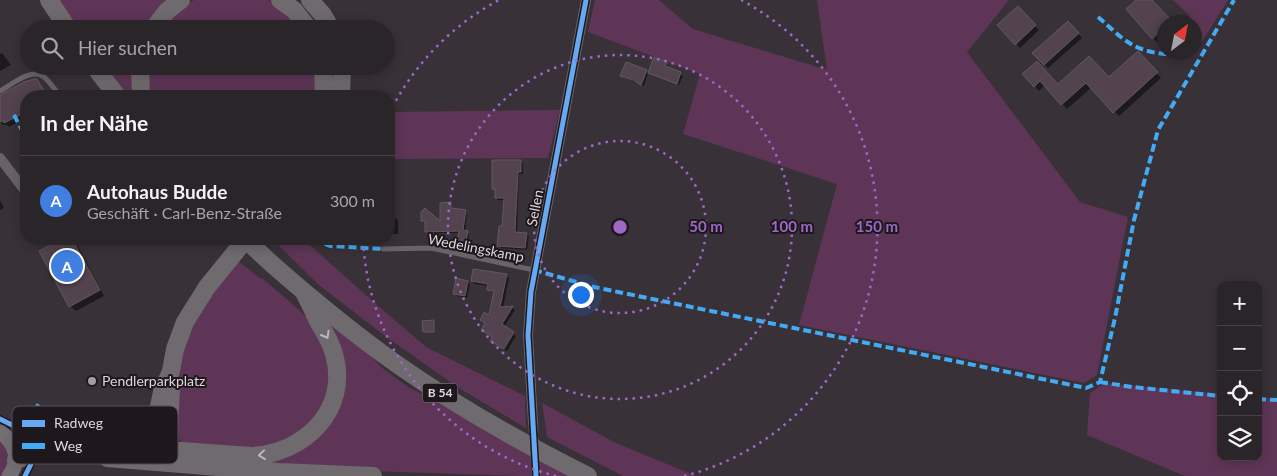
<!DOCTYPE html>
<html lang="de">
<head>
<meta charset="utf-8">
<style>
	:root { --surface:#2a2529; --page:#322d31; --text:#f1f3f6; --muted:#a5a5a8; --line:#464246; --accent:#ea580c }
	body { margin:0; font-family:Lato,sans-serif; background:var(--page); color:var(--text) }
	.controls { position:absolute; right:15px; bottom:15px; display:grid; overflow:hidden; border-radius:10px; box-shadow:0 2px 12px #0003 }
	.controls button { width:45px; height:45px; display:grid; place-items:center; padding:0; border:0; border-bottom:1px solid var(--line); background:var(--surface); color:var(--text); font:25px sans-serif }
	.compass { position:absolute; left:1157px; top:15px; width:45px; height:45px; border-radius:50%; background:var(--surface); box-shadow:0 2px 12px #0003; rotate:32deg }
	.you { position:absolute; left:580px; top:294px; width:18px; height:18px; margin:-12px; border:4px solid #fff; border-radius:50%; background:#1a73e8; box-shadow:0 0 0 8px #1a73e833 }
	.badge { display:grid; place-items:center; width:32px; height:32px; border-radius:50%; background:var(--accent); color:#fff; font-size:16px; font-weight:700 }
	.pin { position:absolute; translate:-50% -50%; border:2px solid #fff; box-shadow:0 1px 5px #0006 }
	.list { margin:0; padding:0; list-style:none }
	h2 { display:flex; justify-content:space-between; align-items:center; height:65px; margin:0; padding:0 20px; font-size:21px }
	h2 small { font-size:16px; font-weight:400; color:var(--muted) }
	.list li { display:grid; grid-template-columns:32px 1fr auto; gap:15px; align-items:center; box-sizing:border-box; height:90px; padding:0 20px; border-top:1px solid var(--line) }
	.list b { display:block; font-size:19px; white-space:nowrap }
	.list p { margin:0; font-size:16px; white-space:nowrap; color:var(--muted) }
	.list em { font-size:16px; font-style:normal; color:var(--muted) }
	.icon { flex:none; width:28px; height:28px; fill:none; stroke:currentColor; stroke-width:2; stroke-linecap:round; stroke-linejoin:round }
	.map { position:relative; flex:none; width:1277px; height:476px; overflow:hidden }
	.search { position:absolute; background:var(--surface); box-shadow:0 2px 12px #0003; left:20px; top:20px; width:375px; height:55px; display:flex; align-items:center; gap:12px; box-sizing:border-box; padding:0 18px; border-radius:28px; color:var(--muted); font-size:19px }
	.panel { position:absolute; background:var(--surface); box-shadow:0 2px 12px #0003; left:20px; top:90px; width:375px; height:155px; border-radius:20px }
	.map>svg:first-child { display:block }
</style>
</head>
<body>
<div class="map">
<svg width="1277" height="476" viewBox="0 0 1277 476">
	<rect width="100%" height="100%" fill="#383137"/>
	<path fill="#5e3556" d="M59 0H171L147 29H78Z
		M194 0H268L274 3 302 29H160L182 7Z
		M595 0H659L693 29 827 70 817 0H1009L967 52 1080 202 1128 217 1097 375 1084 383 799 325 837 184 683 134 700 74 588 32Z
		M1173 0H1228L1200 45 1195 42 1194 22H1190V16Z
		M105 66H135L136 96H128Z
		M147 66H317L319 96H149Z
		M560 110 548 158 389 159V112Z
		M272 239H303L377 305 426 347 525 396 526 428 459 388 385 336 319 285Z
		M238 261 261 279 262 278 296 307 313 324 330 361 328 394 310 426 267 449 182 443C174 434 177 421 177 410 176 374 182 337 202 306 213 290 226 276 238 261Z
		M330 323 368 353 381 367 408 387 445 405 572 476H517L340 470 185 457 266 461 335 408 328 326Z
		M1105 383 1221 394V457H1258V397L1277 399V476H1185L1087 435 1090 393Z
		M542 403 616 443 696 476H623L547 437Z
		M0 439 5 442 11 461 2 476H0Z"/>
	<path fill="#0007" d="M1137 0H1151L1171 22H1164V35L1157 42 1127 9Z
		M1018 8 1039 30 1020 48 999 25Z
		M1068 23 1082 38 1048 68 1034 54Z
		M2 53 11 65 0 71V54Z
		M1143 57 1161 78 1119 116 1092 87 1067 109 1045 85 1039 91 1024 74 1058 85 1109 79Z
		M666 64 668 66 667 68 683 76 679 85 649 73Z
		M646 71 648 73 644 86 621 76Z
		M37 80 48 96H26V118L9 127 7 125H3L0 122V96Z
		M521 161 523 164V174H519L517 233 526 234 529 236 527 250 501 248 499 246 504 228 505 200H498L496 198V191L493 188Z
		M0 200 4 208 0 210Z
		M450 204 452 209 465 211 467 213 465 232 469 234 468 243 459 239 460 233H429L427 231V222L422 220 441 224Z
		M389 218H396L398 220V234H389Z
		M64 239H72L75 241 104 296 76 311 70 306 41 251Z
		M506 275 509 278 503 308H512L515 310 504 327 516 336 507 351 495 344 492 341 493 338 482 330 486 324 481 320 490 317 495 293 488 289 489 286 475 284 472 281Z
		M467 282 470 284 467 298 457 296 455 293Z"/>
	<path fill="#52434f" stroke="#605a5f" d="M1136 0H1152L1173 22H1164V28L1152 39 1126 9Z
		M1018 6 1036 25 1015 45 997 25Z
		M1068 21 1079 33 1044 65 1032 53Z
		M1138 51 1158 72 1113 113 1086 83 1061 105 1040 81 1034 87 1022 74 1037 61 1058 84 1089 56 1109 77Z
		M654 57 664 61 667 63 665 66 681 72 677 84 648 73Z
		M626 62 647 70 641 85 633 80 620 76Z
		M34 79H37L47 96H26V112L4 123 3 121 0 122V95L24 82Z
		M492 160H521V172H518L515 232 527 233 525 248 497 246 499 226H502L504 198H495V189H492Z
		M451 202V208L466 210 463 230 468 231 466 241 457 240 459 231 425 232V221H421V212L425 208 440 221V203Z
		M62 239H72L100 290 69 307 39 251Z
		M473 269 507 274 500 307 513 306 502 324 514 332 504 349 490 341 492 337 481 330 485 323 480 320 484 312 489 315 494 291 487 290 488 284 471 281Z
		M456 278 468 281 465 296 453 294Z
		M434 320V332H423L422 321Z"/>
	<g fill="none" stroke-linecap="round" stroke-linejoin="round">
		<path stroke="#514a50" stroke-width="10" stroke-dasharray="10 5" stroke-linecap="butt" d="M533 423 536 476"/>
		<path stroke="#676366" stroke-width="5" d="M0 91C11 85 32 67 44 77 50 82 55 90 60 96
			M383 249 431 248 534 270"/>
		<path stroke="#676366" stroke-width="10" d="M0 158 26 192
			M533 423 528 335 531 292 586 0"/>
		<path stroke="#726e71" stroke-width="15" d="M0 432C16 443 21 460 9 476"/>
		<path stroke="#6f6a6e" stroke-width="18" d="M49 0 68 29
			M280 0 294 10 309 29
			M310 0 323 15 331 29
			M153 29 167 11 181 0
			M94 66 117 96
			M140 66 141 96
			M323 66 324 96
			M341 96 342 66
			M273 265C313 300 354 334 398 365 458 407 522 443 588 476
			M12 442 84 444 251 456C304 454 350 410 334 354 331 342 325 333 319 323 314 313 309 302 304 292
			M107 458 279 472 373 476
			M156 458 151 449 155 425 162 392 171 371 175 349 185 322 207 287 246 239
			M162 458 168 450 171 389
			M16 460 33 454 56 453"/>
		<path stroke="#6f6a6e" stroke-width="18" d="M245 239 273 265"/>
		<path stroke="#42abf6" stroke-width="4" stroke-dasharray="8 4" stroke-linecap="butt" d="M1098 17C1109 26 1119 37 1131 44 1148 54 1173 57 1192 52
			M14 115 22 130
			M314 239 330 246 383 249
			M534 270 594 287 1086 388 1100 382 1115 318 1134 220 1158 130 1234 0
			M1100 382 1132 387 1221 396
			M1258 399 1277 400
			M21 431 40 402"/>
		<g stroke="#1e181d" stroke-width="8">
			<path id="cycleway" d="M0 419 32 435 33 460 25 476
				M536 476 528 335 531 292 586 0"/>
		</g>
		<use href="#cycleway" stroke="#66a8f1" stroke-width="5"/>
	</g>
	<defs><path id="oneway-chevron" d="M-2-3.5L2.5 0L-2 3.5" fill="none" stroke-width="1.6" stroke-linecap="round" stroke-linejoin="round" transform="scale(1.25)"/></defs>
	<g stroke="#bdb6bb">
		<use href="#oneway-chevron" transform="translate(326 335) rotate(60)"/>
		<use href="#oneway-chevron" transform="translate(262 455) rotate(174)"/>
	</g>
	<g fill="none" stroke="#9e68c9" stroke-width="2.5" stroke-dasharray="2.5 5">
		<circle cx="620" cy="227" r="86"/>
		<circle cx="620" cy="227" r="172"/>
		<path d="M556 476A257 257 0 0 1 363 240M389 114A257 257 0 0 1 499 0M741 0A257 257 0 0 1 684 476"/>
	</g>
	<circle fill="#a59ca2" stroke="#1e181d" stroke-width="2" cx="92" cy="381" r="5"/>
	<g text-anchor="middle" stroke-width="4" stroke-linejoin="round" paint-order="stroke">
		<rect fill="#1e181d" stroke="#a59da3" stroke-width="1" x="422.5" y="383.5" width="35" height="19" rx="4"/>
		<g font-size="12" font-weight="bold" fill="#dfd6dc">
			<text x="440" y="397">B 54</text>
		</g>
		<g font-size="14" fill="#dfd6dc" stroke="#1e181d">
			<text transform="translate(535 208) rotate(-79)" y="5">Sellen</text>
			<text transform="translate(476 248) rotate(11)" y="5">Wedelingskamp</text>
		</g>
		<g font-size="14" fill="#dfd6dc" stroke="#1e181d" text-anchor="start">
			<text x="102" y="386">Pendlerparkplatz</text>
		</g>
	</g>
	<rect x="12" y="406" width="166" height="58" rx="8" fill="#1e181d" stroke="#585156" stroke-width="1"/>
	<rect x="22" y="420" width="23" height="7" fill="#66a8f1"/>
	<rect x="22" y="443" width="23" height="6" fill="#42abf6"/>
	<g font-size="14" fill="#dfd6dc">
		<text x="54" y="428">Radweg</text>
		<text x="54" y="451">Weg</text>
	</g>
	<circle cx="620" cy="227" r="8" fill="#9e68c9" stroke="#1e181d" stroke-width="2.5"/>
	<g font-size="15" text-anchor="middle" font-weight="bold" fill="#9e68c9" stroke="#1e181d" stroke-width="4" stroke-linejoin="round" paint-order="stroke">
		<text x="706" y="232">50 m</text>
		<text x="792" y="232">100 m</text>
		<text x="877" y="232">150 m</text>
	</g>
</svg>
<div class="controls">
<button>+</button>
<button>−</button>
<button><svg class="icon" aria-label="locate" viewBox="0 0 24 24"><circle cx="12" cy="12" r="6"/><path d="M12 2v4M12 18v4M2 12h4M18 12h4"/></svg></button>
<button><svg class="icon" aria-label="layers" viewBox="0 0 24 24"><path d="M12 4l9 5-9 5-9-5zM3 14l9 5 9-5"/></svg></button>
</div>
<svg class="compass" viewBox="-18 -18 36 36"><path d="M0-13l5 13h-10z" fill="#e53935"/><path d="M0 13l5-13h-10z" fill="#a5a5a8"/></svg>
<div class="you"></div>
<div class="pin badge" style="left:67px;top:266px;background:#3f7fe0">A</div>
<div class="search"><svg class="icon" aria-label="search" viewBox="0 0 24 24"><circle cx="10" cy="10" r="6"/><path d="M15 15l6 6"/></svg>Hier suchen</div>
<section class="panel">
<h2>In der Nähe<small></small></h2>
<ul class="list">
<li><span class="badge" style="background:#3f7fe0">A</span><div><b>Autohaus Budde</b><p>Geschäft · Carl-Benz-Straße</p></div><em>300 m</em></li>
</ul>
</section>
</div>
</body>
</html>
